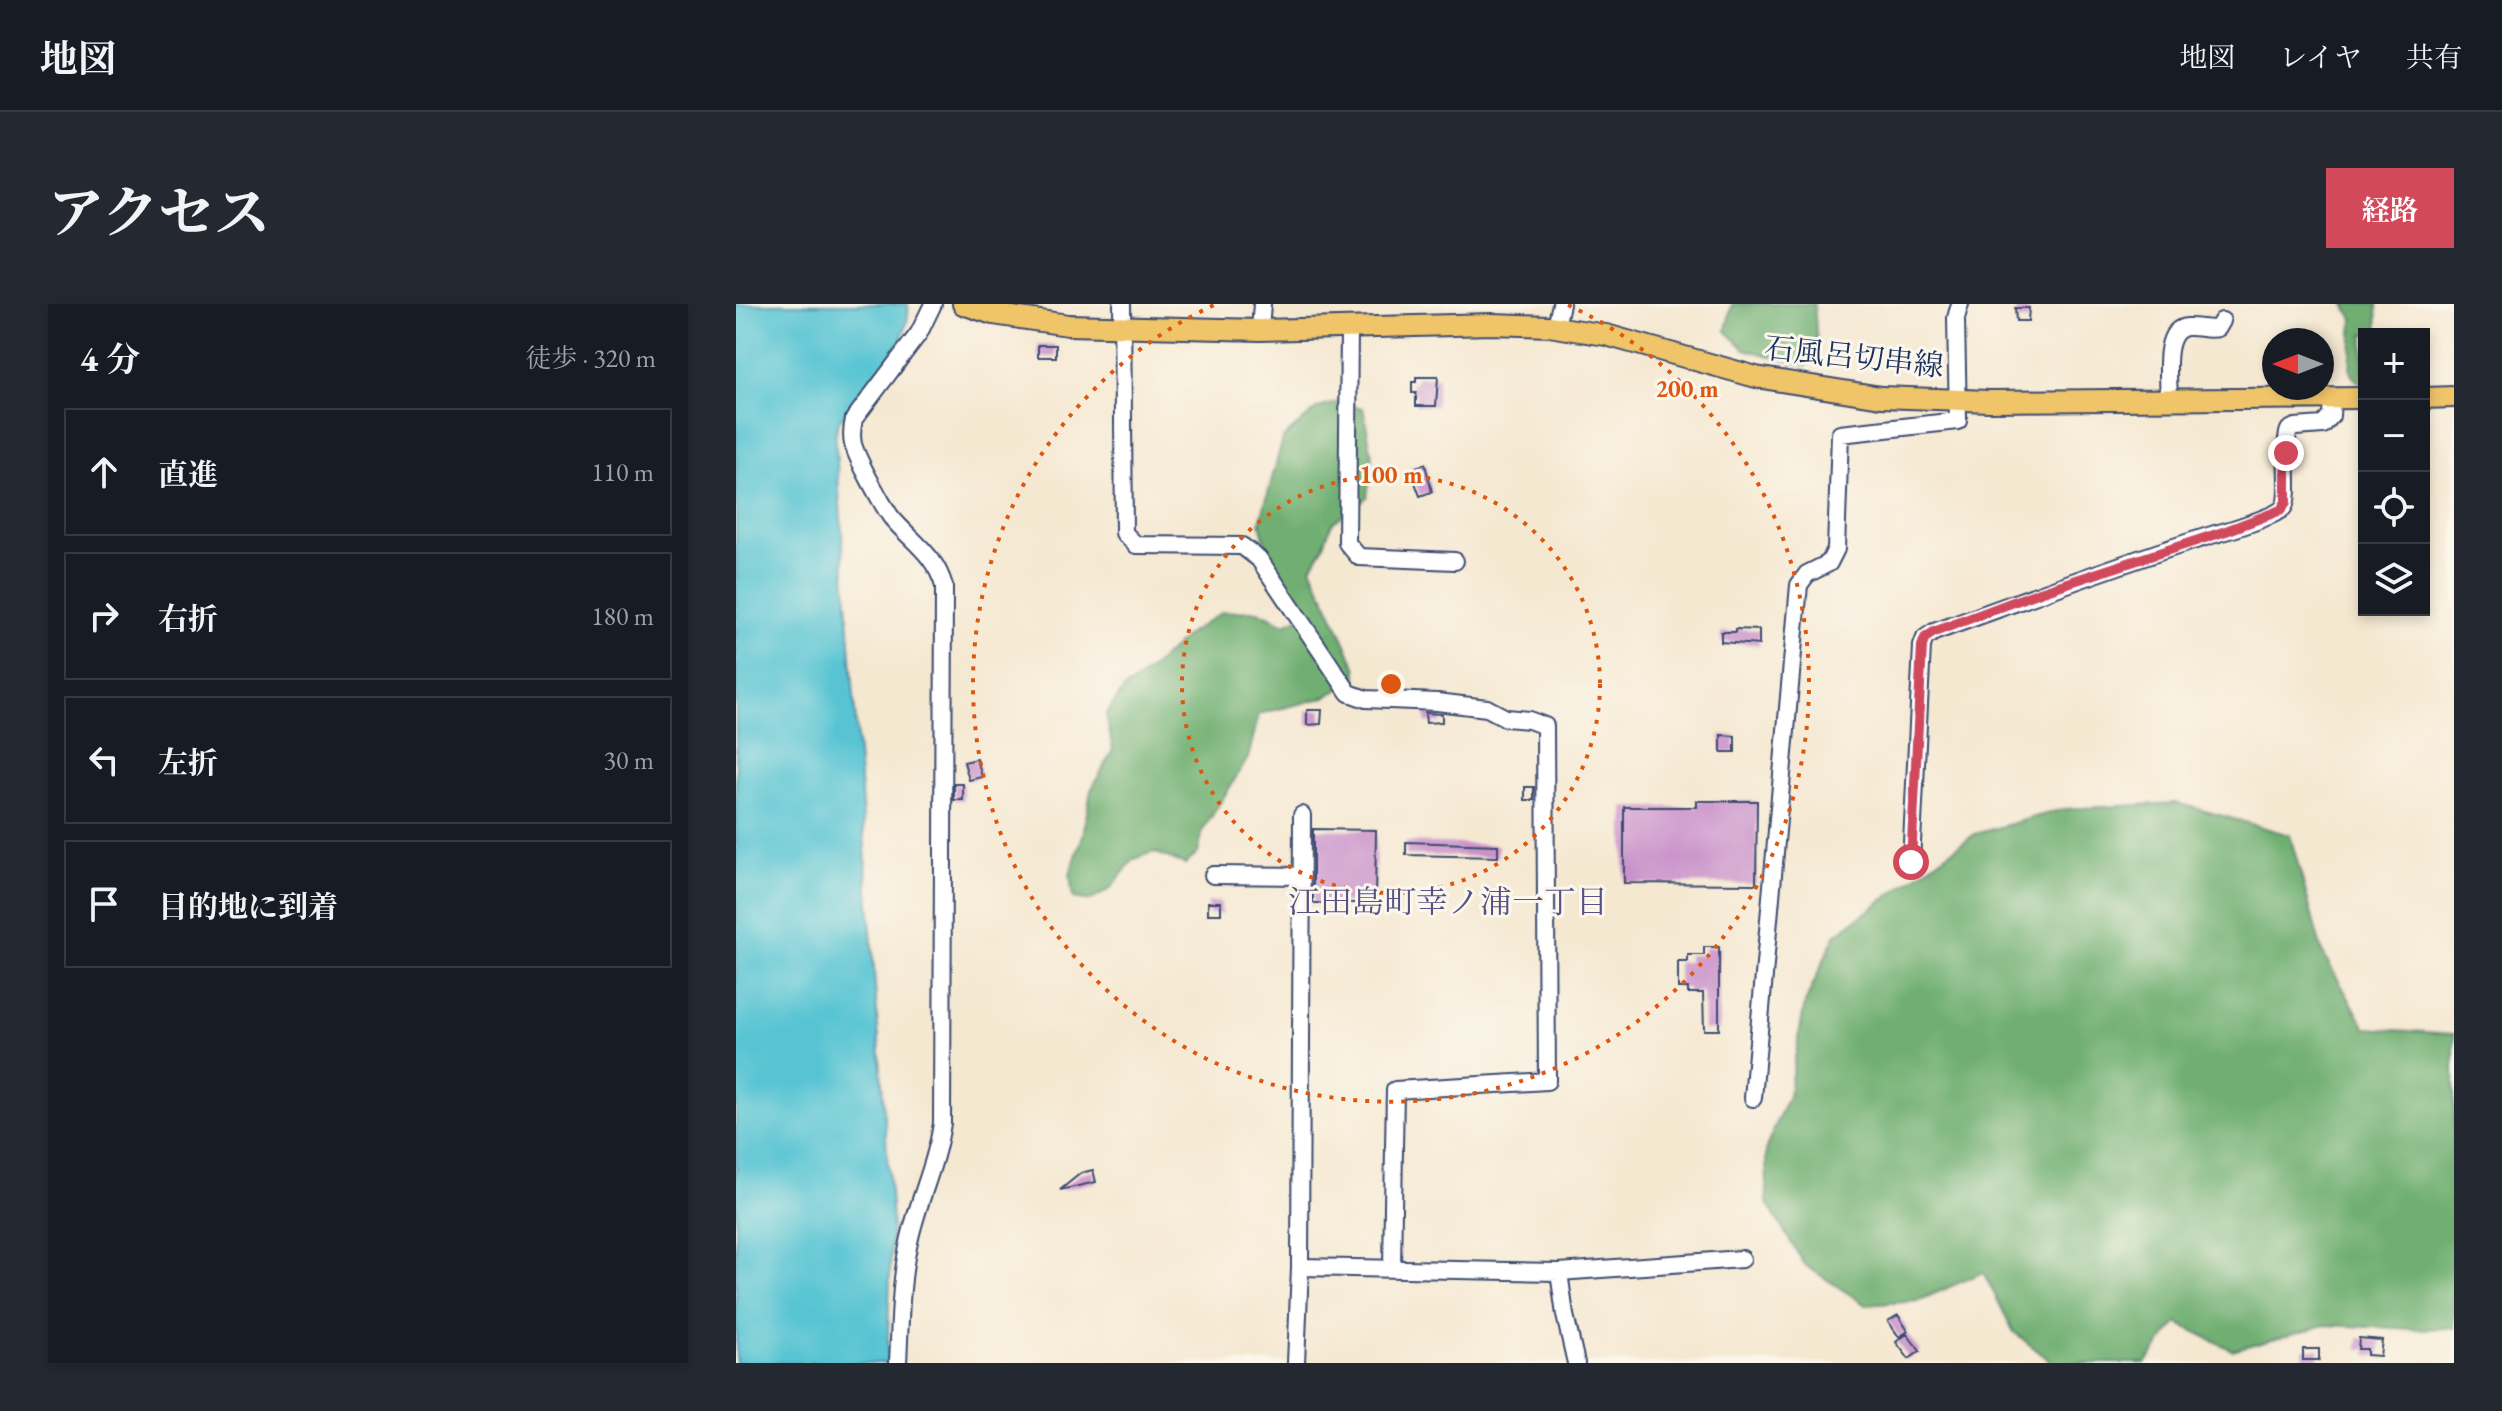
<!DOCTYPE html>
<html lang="ja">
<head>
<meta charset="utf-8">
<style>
	:root { --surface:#171b24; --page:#242831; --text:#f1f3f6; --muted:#9ea1a6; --line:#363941; --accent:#d1495b }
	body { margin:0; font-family:"EB Garamond","Noto Serif JP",serif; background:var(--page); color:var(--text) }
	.controls { position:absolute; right:24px; top:24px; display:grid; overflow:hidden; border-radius:0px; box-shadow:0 4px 12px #0003 }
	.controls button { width:72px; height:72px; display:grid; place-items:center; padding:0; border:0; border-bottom:2px solid var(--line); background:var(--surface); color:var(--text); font:40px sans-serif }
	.compass { position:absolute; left:1526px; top:24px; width:72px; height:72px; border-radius:50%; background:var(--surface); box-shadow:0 4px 12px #0003; rotate:270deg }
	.stop { position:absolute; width:24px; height:24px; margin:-18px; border:6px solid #d1495b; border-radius:50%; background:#fff }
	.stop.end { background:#d1495b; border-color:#fff; box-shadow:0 2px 8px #0008 }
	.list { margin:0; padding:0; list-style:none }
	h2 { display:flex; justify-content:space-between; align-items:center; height:104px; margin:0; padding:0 32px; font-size:34px }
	h2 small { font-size:26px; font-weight:400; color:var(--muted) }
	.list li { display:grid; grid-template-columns:52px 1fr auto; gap:24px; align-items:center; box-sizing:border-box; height:128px; margin:0 16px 16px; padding:0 16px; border:2px solid var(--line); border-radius:0px }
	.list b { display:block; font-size:30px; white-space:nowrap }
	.list em { font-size:26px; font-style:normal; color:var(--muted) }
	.icon { flex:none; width:44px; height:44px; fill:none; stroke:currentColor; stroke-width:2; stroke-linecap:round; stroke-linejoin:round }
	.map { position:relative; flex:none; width:1718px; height:1059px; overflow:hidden; border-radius:0px }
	header { display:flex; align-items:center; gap:48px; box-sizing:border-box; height:112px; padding:0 40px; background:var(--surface); border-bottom:2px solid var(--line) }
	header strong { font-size:38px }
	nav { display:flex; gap:44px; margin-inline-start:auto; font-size:28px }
	.intro { display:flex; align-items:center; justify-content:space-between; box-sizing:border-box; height:192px; padding:0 48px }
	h1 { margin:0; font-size:56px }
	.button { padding:20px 36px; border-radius:0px; background:var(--accent); color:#fff; font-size:28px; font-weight:700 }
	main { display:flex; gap:48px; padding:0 48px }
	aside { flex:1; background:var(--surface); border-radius:0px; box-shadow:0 4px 12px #0003 }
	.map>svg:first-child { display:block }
</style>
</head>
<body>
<header>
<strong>地図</strong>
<nav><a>地図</a><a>レイヤ</a><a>共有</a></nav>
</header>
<div class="intro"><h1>アクセス</h1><a class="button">経路</a></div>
<main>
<aside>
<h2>4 分<small>徒歩 · 320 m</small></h2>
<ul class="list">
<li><svg class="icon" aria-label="ahead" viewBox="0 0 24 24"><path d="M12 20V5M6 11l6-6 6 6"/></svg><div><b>直進</b></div><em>110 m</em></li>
<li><svg class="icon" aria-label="right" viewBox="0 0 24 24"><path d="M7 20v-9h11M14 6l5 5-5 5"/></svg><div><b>右折</b></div><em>180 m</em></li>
<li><svg class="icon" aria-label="left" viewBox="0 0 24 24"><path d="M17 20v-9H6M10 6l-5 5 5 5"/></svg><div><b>左折</b></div><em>30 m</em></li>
<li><svg class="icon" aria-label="arrive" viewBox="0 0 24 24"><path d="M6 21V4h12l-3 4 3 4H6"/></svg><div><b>目的地に到着</b></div></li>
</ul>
</aside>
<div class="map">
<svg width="1718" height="1059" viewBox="0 0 1718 1059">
	<rect width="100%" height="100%" fill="#fbf7ec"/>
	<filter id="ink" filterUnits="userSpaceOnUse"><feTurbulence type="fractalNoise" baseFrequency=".0125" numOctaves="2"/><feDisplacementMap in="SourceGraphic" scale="16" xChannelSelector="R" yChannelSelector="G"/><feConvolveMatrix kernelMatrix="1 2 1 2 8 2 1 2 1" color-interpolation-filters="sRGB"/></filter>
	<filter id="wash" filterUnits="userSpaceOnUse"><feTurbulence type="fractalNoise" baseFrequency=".006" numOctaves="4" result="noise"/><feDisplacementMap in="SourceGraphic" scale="32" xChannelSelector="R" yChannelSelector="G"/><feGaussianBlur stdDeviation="1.8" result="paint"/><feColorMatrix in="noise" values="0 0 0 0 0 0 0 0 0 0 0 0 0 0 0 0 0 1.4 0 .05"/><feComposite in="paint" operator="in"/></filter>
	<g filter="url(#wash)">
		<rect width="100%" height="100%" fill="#f5e8d1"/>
		<path fill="#6faf71" stroke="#456f68" stroke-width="2" d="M996 0H1078L1082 52 1070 62 1009 45 990 27Z
			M1609 0H1641L1642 30H1628V79L1621 77 1614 68 1617 15Z
			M604 98 627 104 636 151 631 193 596 219 587 243 575 263 621 365V376L587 394 523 410 512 454 467 526 462 549 449 560 418 548 398 555 374 585 354 597 337 594 334 571 347 531 355 486 377 446 370 410 388 385 414 366 451 331 486 308 522 307 549 320 569 311 533 252 524 219 547 134 582 104Z
			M1441 499 1554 531 1586 648 1630 724 1718 730V1024L1681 1025 1589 1021 1496 1046 1441 1019 1409 1059H1317L1278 1028 1247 968 1182 997 1130 1001 1069 961 1031 899 1030 844 1052 792 1069 699 1099 631 1239 530 1327 505Z"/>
		<path fill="#59c4d3" stroke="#3a7a98" stroke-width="2" d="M0 0H172C177 42 127 86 102 118L99 132 156 916 151 1059H0Z"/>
		<g id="blocks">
			<path fill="#c991ca" d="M1279 4H1293L1292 17H1280Z
				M302 41H320V53H302Z
				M680 73H702L700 102H680V89H676V78H680Z
				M689 160 696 188 684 192 674 165Z
				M1000 325 1023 326V341L985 338V328H1000Z
				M571 406H586L585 420 571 421Z
				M689 409 706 410V418L690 419Z
				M985 431 999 432V448H985Z
				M241 455 246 473 233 476 228 458Z
				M218 480H227V496H218Z
				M789 483H798V496H789Z
				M961 497H1021L1020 580 888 579V503H961Z
				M577 525 640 526 639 599H577Z
				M670 538 762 541V553L670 551Z
				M472 598H485V610H472Z
				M968 643H983V726H968L967 689H952V684H942V658H952V651H968Z
				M357 866 360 878 324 886 345 869Z
				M1162 1011 1172 1027 1163 1033 1152 1017Z
				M1171 1030 1184 1047 1173 1055 1160 1038Z
				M1623 1034 1646 1036 1644 1052 1631 1051V1045H1622Z
				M1567 1045H1583V1056H1567Z"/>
		</g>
	</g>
	<g filter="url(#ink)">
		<use href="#blocks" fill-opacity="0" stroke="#3c4b6f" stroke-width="2"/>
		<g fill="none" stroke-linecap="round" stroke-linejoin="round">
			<g stroke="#3c4b6f" stroke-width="20">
				<path id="minor" d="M386 0 388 229 400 241 506 242 523 255 613 389 630 395 701 398 751 404 770 414 793 416 809 422 811 777 659 786 656 963
					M820 22 825 0
					M613 25 611 239 623 253 719 257
					M524 26 526 0
					M1433 96C1433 76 1425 25 1451 23 1462 22 1472 27 1482 24L1486 17
					M1175 558 1186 342 1189 334 1198 328C1291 295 1384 259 1479 230 1492 227 1540 212 1547 204 1556 194 1546 143 1553 126L1559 123 1587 121 1595 112 1596 94
					M477 571 566 572
					M1017 794 1063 281 1071 270 1093 259 1100 245 1104 130 1222 117 1220 14 1224 0
					M564 963 823 968 1006 955
					M823 968 829 1011 840 1059
					M162 1059C164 1021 164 980 172 943 180 900 200 863 206 819L208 282C199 250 175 237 155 213 146 200 121 155 117 140 115 131 116 124 118 115L183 29 197 0
					M560 1059 564 963 566 511"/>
			</g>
			<g stroke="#3c4b6f" stroke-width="24">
				<path id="major" d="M227 0 257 10 332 21 524 26 756 20 813 22 870 31 1020 73 1145 93 1254 97 1628 94
					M1688 94 1718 93"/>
			</g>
			<use href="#minor" stroke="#fff" stroke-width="16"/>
			<use href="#major" stroke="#f0c469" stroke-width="20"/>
		</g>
	</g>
	<g fill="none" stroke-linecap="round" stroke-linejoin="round" filter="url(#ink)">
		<path stroke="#d1495b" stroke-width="10" d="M1175 558 1186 342 1189 334 1198 328 1304 288 1490 227 1545 206 1550 198V149"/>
	</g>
	<g fill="none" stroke="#de5710" stroke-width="4" stroke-dasharray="4 8">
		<circle cx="655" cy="380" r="209"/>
		<path d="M832 1A418 418 0 1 1 478 1"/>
	</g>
	<g text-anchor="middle" stroke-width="6" stroke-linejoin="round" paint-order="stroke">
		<g font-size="30" fill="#1b2f5e" stroke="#fbf7ec">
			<text transform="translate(1118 53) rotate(6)" y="10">石風呂切串線</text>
		</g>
		<g font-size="32" fill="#585184" stroke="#fbf7ec">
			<text x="712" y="609">江田島町幸ノ浦一丁目</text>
		</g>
	</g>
	<circle cx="655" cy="380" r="12" fill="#de5710" stroke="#fbf7ec" stroke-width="4"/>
	<g font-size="24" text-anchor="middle" font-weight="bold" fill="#de5710" stroke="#fbf7ec" stroke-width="6" stroke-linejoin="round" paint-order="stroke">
		<text x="951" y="93">200 m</text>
		<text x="655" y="179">100 m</text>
	</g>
</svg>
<div class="controls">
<button>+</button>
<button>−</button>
<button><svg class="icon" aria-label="locate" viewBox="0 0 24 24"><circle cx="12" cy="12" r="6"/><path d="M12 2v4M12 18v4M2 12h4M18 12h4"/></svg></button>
<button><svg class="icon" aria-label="layers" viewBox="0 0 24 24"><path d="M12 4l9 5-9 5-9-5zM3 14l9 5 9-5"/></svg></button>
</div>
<svg class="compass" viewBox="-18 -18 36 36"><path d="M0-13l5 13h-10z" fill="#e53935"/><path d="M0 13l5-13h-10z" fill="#9ea1a6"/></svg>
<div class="stop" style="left:1175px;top:558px"></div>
<div class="stop end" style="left:1550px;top:149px"></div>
</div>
</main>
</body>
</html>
